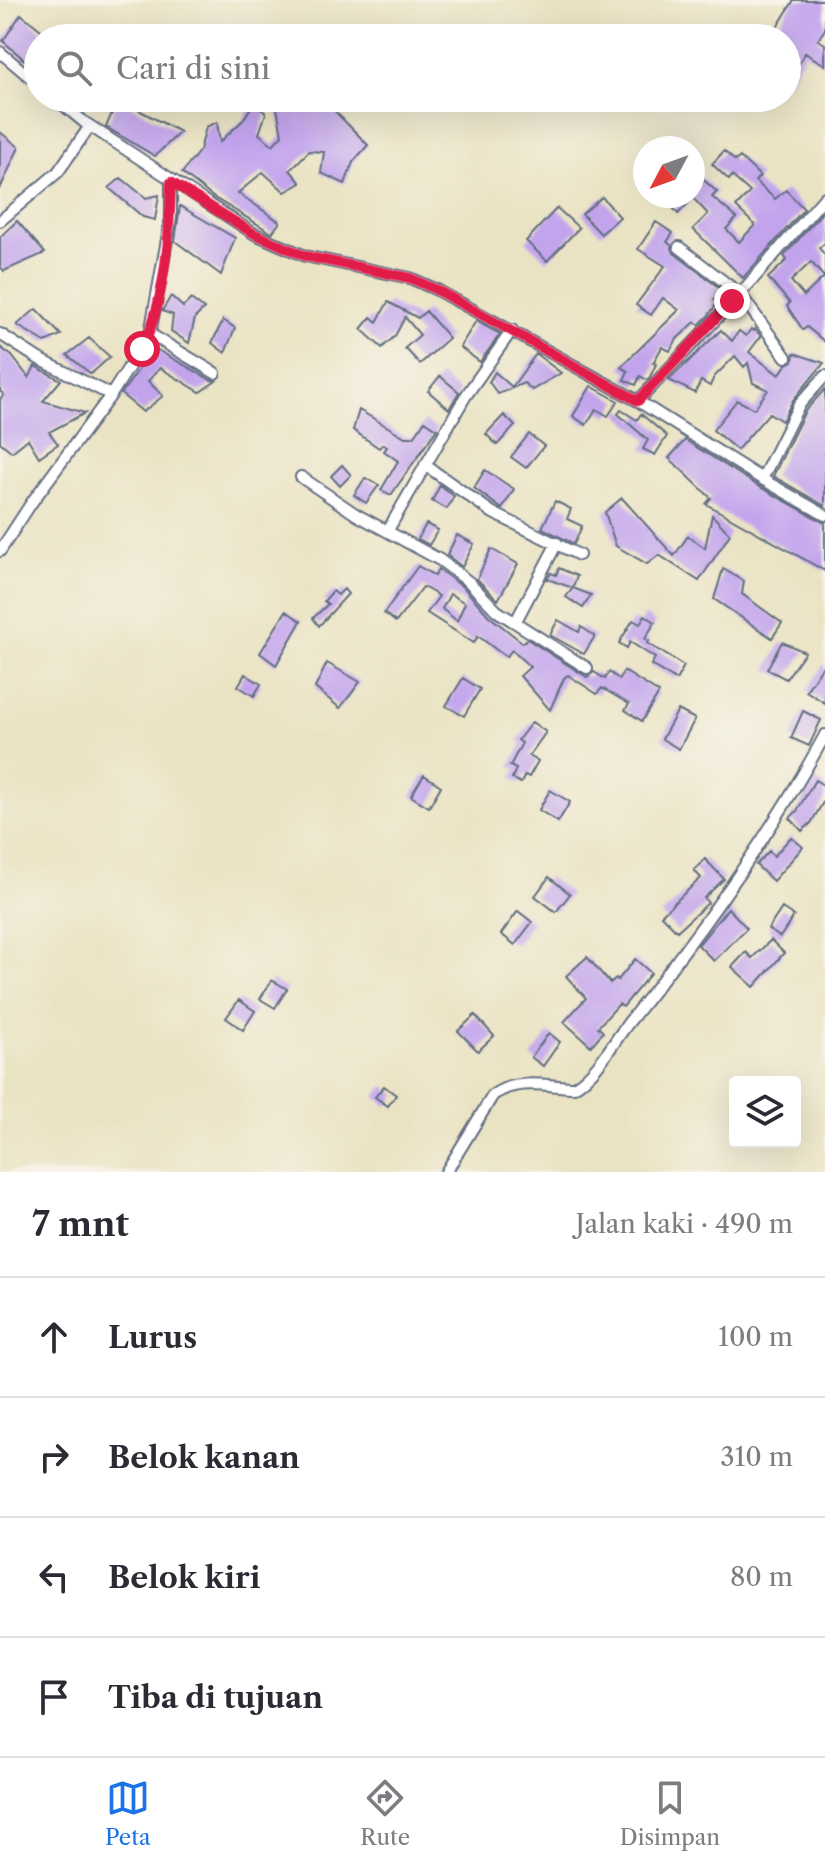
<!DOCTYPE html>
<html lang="id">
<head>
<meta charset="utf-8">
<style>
	:root { --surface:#fff; --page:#f7f7f7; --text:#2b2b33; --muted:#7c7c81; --line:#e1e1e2; --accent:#1a73e8 }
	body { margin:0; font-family:"Libre Caslon Text",serif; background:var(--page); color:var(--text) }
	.controls { position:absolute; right:24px; bottom:24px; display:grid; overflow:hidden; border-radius:8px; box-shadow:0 8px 32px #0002 }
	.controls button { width:72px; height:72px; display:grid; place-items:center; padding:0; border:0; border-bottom:2px solid var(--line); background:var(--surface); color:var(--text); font:40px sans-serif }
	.compass { position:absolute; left:633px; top:136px; width:72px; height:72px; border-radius:50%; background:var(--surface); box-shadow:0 8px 32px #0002; rotate:229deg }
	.stop { position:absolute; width:24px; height:24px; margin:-18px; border:6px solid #e11d48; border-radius:50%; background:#fff }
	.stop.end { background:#e11d48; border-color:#fff; box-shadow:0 2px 8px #0008 }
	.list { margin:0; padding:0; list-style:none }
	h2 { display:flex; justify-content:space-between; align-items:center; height:104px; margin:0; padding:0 32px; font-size:34px }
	h2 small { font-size:26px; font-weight:400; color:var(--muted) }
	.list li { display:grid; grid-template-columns:52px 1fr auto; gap:24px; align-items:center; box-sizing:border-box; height:120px; padding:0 32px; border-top:2px solid var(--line) }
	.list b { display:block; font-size:30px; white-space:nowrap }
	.list em { font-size:26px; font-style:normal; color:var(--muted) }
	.icon { flex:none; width:44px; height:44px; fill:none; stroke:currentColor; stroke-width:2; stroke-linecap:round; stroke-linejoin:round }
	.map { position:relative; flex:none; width:825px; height:1172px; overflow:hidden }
	.search { position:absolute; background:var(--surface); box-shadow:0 8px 32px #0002; left:24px; right:24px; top:24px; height:88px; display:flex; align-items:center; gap:20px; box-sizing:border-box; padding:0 28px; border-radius:44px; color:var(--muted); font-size:30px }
	.sheet { height:584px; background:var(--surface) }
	nav { display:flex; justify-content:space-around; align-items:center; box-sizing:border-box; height:112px; border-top:2px solid var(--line); background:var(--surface); font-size:22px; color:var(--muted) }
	nav a { display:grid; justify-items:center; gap:4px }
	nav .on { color:var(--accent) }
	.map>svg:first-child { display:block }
</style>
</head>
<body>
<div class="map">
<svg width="825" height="1172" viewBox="0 0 825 1172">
	<rect width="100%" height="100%" fill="#f7f3e8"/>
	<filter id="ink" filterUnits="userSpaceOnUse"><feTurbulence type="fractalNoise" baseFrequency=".0125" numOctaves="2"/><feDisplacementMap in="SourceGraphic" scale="16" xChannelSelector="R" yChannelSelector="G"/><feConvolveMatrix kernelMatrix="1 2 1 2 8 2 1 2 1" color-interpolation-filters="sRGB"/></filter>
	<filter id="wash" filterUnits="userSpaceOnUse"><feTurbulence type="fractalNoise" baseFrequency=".006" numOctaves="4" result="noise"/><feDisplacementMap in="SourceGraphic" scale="32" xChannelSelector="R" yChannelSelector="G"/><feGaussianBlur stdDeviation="1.8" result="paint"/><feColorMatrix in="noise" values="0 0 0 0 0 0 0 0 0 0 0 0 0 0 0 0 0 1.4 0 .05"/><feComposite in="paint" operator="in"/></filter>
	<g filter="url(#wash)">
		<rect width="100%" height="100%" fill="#eae3c3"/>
		<g id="blocks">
			<path fill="#c2a4ed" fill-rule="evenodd" d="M794 0H825V29L818 40 825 44V65L805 53 787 85V36L776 29Z
				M21 14 51 38H38V72L3 41Z
				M275 98H283L290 104 308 107 316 98H322L368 145 353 162 345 184 321 173 324 152 309 151 290 170 301 183 285 192 263 172 238 193 280 222 272 233 213 197 182 173 200 150 206 127 217 122 220 142 243 120 253 104 266 113 259 134 273 145 282 135Z
				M118 99 180 132 155 156 106 127Z
				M0 132 19 147 0 189Z
				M724 151 735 161 740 157 760 176 755 181 775 199 786 190 804 209 743 278 693 229 708 214 693 198 678 214 663 196H693V170L717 192 712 197 737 218 726 229 739 242 755 225 736 207 750 192 732 176 729 180 712 164Z
				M121 178 146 198 159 195 155 220 143 217 109 188Z
				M602 197 620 217 601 234 582 214Z
				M180 206 235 238 221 275 175 241Z
				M557 208 579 228 547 261 526 241Z
				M825 209V243L819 248 825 255V342L807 327 803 330 787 306 790 303 768 278 787 260 784 256ZM811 262 824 277 804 296 791 281Z
				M17 221 45 253 4 271 0 266V237Z
				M656 222 673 233 667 242 671 245 674 253 722 290 714 300 718 302 708 316 699 325 695 322 677 339 670 351 662 347 653 363 656 364 650 377 647 380 640 376 636 385 624 380 628 371 621 367 679 310 663 298 651 315 636 305 665 266 638 249Z
				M171 296 183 307 191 299 204 309 195 318 189 343 171 331 173 315 162 311Z
				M388 302 418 318 426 311 449 338 420 364 405 348 420 335 405 317 395 336 382 348 361 329 371 317 377 322Z
				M36 309 61 335 45 342 17 325Z
				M223 320 235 328 225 353 212 343Z
				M476 321 500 334 480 362 460 347Z
				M751 329 754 331 755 329 761 336 749 352 779 375 786 365 793 361 794 353 824 363 793 400 782 421 769 413 737 450 713 430 737 400 754 409 768 390 753 383 748 363 744 367 735 356 714 377 710 386 701 381 695 393 669 380 721 330 732 341 739 331 746 336Z
				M89 338 110 357 91 374 67 355Z
				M0 347 12 356 29 378 35 366 61 380 43 401 85 413 49 432 58 444 39 457 28 439 12 452 0 442V399L4 395 0 391Z
				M154 348 211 380 216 381 200 392 160 368 148 381 163 396 143 412 121 394Z
				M536 354 561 373 532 390 524 383 498 394 489 382 495 372 512 387Z
				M440 376 459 392 449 409 428 391Z
				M591 386 618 401 608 416 596 409 586 425 573 416Z
				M825 389V506L773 476 805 411Z
				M359 410 405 437H414L425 421 437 429 391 495 381 490 398 461 384 451 387 447 383 444 379 448 353 430Z
				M621 410 637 420 641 414 667 436 655 455 643 449 648 440 618 414Z
				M504 415 515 426 497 445 486 434Z
				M529 434 544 446 526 468 511 457Z
				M685 440 758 486 825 523V571L706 504 711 498 669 458Z
				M342 465 351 475 340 486 331 476Z
				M485 470 514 489 502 509 474 488Z
				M365 478 379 485 366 503 354 495Z
				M440 485 454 496 447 509 432 501Z
				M622 498 674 556 688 536 705 548 712 515 730 534 699 581 659 555 647 564 616 546 605 512Z
				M555 501 571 509 567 519 582 526 574 544 542 528Z
				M426 524 438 530 429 545 418 539Z
				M457 535 474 544 462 567 447 555Z
				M491 549 518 564 498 600 477 579Z
				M418 566 435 576 438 569 464 588 489 616 523 643 527 639 587 677 594 672 605 679 609 672 619 679 624 671 659 693 642 721 625 710 629 704 602 688 597 694 568 675 564 678 550 710 520 676 530 667 512 650 506 657 478 636 474 643 427 613 439 596 423 587 396 622 384 613ZM450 594 465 603 457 621 442 609Z
				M559 568 577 576 573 588 547 579 551 573 556 575Z
				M723 569 744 581 742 594 782 623 772 638 714 599Z
				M573 588 591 595 583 608 566 597Z
				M344 589 348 594 319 626 313 618 328 604 324 601 333 591 338 595Z
				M286 611 301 621 276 665 260 653Z
				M645 615 655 622 645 639 649 641 647 643 684 666 676 680 651 665 655 658 630 642 627 648 619 643 633 620 640 624Z
				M558 620 579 632 581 627 595 636 584 654 550 635Z
				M782 642 805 652 786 679 767 669Z
				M327 663 360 682 340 708 315 688Z
				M825 663V703L806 691Z
				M245 674 261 684 254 696 238 686Z
				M463 678 480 689 464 716 446 706Z
				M678 710 695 719 679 749 662 739Z
				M803 711 821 720 809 746 791 738Z
				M532 722 546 732 529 756 538 761 529 777 525 775 521 783 512 778 516 769 510 766 522 743 518 740Z
				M424 775 441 786 429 807 411 796Z
				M815 780 825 786V799L811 823 802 831 790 818 797 811Z
				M550 790 570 802 558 822 539 810Z
				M791 837 803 847 773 881 756 865 769 851 774 856Z
				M705 859 724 879 704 898 708 903 677 931 661 915 701 878 694 870Z
				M549 877 570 894 556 912 535 896Z
				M728 908 747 928 714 961 698 945Z
				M782 908 794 916 780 937 768 929Z
				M518 911 532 922 515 945 501 934Z
				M771 940 784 953 754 987 732 967 746 952 752 958Z
				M587 957 610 983 616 978 618 980 635 959 651 973 623 1007 619 1004 598 1027 603 1032 591 1046 564 1022 586 998 566 976Z
				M272 980 287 989 275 1008 260 999Z
				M239 1000 255 1011 243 1030 226 1018Z
				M475 1015 494 1036 478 1051 458 1031Z
				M549 1033 560 1042 543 1066 531 1057Z
				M384 1086 396 1095 388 1106 375 1097Z"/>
		</g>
	</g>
	<g filter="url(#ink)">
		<use href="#blocks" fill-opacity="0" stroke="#636e81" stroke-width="2"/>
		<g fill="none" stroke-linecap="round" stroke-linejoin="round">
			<g stroke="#636e81" stroke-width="14">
				<path id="street" d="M0 52 38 84
					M55 98 84 122 253 233 305 256 410 278 435 289 638 401 762 479 825 515
					M0 221 58 172 90 126
					M679 247 740 294 786 357
					M0 334 39 359 111 395
					M150 334 215 373
					M638 401 740 294 825 197
					M425 465 493 513 579 555
					M301 477 357 515 440 560 469 582 497 611 587 668
					M762 479 799 405 825 376
					M388 530 465 397 512 330
					M0 551 32 502 111 395 150 334 171 217V182
					M516 621 557 543
					M446 1172 493 1095C517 1078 546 1086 574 1087 598 1072 612 1044 629 1022 701 932 770 836 825 735"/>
			</g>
			<use href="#street" stroke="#fff" stroke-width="10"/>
		</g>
	</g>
	<g fill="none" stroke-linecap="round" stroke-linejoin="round" filter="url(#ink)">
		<path stroke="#e11d48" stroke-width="10" d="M142 349C165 303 170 233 171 182L253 233 305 256 410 278 435 289 638 401 732 301"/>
	</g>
</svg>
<div class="controls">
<button><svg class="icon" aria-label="layers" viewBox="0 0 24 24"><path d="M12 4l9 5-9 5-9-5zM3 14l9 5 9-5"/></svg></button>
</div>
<svg class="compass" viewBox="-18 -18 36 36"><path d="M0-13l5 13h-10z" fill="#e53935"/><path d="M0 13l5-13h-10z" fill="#7c7c81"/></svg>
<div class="stop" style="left:142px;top:349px"></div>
<div class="stop end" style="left:732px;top:301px"></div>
<div class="search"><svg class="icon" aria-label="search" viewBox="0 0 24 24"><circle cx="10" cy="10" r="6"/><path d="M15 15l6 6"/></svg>Cari di sini</div>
</div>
<section class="sheet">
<h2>7 mnt<small>Jalan kaki · 490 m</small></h2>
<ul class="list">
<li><svg class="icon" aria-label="ahead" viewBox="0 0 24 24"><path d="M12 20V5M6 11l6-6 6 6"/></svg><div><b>Lurus</b></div><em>100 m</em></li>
<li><svg class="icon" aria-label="right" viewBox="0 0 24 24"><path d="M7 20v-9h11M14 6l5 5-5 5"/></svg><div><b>Belok kanan</b></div><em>310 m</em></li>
<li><svg class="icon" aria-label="left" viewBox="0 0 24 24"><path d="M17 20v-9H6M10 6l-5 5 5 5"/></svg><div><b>Belok kiri</b></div><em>80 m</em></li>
<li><svg class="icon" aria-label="arrive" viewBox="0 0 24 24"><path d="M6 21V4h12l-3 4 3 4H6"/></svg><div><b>Tiba di tujuan</b></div></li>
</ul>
</section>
<nav>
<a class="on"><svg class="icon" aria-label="map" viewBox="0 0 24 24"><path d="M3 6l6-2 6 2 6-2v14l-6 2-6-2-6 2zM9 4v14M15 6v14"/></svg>Peta</a>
<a><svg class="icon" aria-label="directions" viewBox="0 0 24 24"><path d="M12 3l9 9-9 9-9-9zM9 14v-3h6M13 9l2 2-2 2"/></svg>Rute</a>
<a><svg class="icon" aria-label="saved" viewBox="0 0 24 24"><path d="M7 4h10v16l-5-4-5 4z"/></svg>Disimpan</a>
</nav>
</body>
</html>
